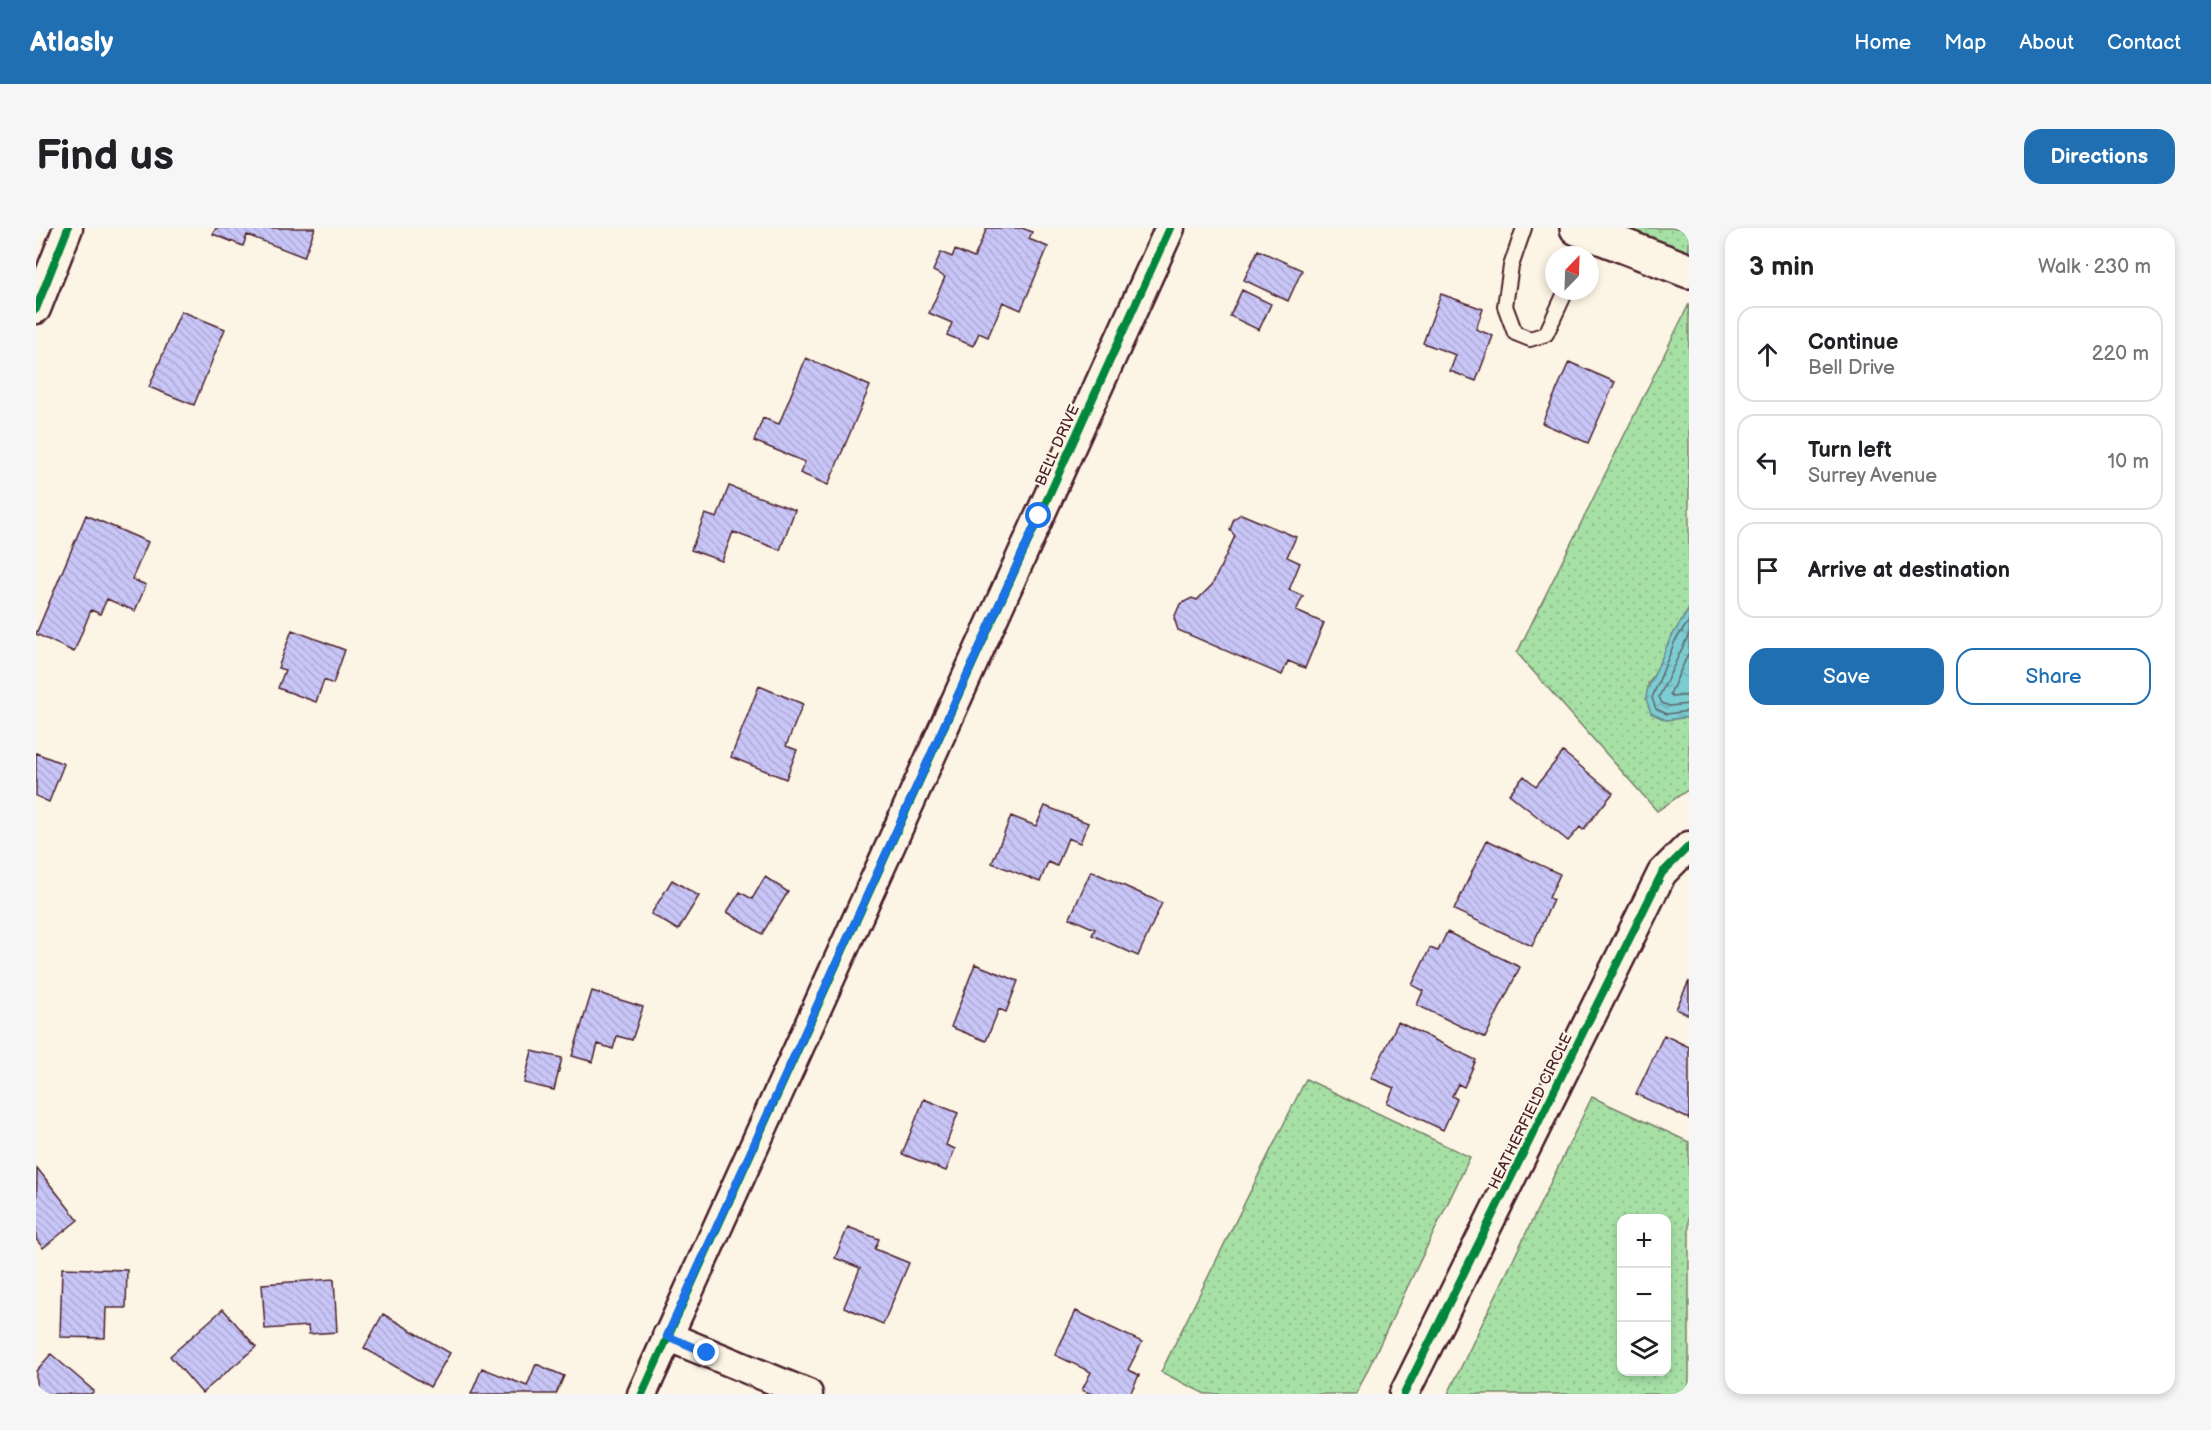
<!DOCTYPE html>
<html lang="en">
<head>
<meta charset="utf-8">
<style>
	:root { --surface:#fff; --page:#f6f6f6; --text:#202124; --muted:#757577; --line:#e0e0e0; --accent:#1f6fb2 }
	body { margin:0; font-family:"Balsamiq Sans",sans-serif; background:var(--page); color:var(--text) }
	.controls { position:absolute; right:18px; bottom:18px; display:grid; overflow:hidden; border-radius:12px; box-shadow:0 3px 9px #0003 }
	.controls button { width:54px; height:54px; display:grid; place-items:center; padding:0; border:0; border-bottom:2px solid var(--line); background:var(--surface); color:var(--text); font:30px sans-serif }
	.compass { position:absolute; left:1509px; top:18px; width:54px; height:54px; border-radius:50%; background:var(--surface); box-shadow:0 3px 9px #0003; rotate:23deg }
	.stop { position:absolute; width:18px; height:18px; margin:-14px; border:4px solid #1a73e8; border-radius:50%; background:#fff }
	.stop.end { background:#1a73e8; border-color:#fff; box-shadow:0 2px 6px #0008 }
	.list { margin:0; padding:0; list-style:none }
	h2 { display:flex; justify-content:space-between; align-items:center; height:78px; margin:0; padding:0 24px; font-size:26px }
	h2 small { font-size:20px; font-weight:400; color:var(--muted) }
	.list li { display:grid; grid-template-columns:39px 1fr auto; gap:18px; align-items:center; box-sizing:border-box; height:96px; margin:0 12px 12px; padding:0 12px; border:2px solid var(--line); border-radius:18px }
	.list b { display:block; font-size:22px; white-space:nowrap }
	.list p { margin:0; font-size:20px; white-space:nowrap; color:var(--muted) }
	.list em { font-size:20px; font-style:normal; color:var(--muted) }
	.actions { display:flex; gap:12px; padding:18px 24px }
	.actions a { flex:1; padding:14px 0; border:2px solid var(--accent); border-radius:18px; text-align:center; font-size:21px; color:var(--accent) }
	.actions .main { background:var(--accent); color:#fff }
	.icon { flex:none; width:33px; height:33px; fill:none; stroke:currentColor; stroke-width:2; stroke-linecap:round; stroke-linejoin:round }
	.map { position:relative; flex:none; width:1653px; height:1166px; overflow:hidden; border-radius:18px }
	header { display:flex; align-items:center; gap:36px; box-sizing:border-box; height:84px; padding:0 30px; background:var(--accent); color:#fff }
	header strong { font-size:28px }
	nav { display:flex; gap:33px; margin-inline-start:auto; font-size:21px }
	.intro { display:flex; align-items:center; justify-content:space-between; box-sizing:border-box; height:144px; padding:0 36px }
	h1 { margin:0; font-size:42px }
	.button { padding:15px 27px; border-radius:18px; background:var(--accent); color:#fff; font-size:21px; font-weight:700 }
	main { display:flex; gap:36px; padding:0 36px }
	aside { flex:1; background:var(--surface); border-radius:18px; box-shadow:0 3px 9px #0003 }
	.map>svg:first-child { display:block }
</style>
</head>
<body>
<header>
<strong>Atlasly</strong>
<nav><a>Home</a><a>Map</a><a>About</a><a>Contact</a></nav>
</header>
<div class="intro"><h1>Find us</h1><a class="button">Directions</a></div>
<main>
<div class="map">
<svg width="1653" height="1166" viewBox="0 0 1653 1166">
	<defs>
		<pattern id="grass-dots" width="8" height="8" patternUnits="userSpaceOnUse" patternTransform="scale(1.5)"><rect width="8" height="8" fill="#a6e0a5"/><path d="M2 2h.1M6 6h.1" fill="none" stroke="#90c08e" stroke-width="1.8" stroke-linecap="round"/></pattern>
		<pattern id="water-ripples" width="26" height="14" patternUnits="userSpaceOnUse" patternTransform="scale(1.5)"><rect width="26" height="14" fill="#7bcdd1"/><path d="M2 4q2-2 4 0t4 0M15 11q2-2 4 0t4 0" fill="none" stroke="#6cb0b4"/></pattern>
		<pattern id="building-back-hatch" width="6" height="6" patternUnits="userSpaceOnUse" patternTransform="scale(1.5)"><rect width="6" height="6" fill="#c8c5f7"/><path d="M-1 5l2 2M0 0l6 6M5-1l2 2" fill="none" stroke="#ada9d4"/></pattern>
	</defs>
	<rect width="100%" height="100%" fill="#fcf5e5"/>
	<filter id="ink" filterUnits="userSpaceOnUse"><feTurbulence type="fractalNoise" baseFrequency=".0167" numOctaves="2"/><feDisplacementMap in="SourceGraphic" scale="12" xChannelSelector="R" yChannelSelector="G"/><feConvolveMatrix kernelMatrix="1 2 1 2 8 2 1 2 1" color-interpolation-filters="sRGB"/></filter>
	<g filter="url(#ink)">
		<path fill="url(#grass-dots)" stroke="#788068" stroke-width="1.5" fill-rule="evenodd" d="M1586 0H1653V25Z
			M1653 76V381L1634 411 1624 438 1612 456 1615 485 1630 492 1653 489V561L1621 583 1481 425Z
			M1270 851 1434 929 1320 1166H1169L1125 1144Z
			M1556 869 1653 914V1166H1412ZM1586 990H1630V1144H1586Z"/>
		<path fill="url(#water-ripples)" stroke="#67878f" stroke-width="1.5" d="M1653 381V489L1630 492 1615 485 1610 471 1611 463 1634 411Z"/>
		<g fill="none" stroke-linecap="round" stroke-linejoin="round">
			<path stroke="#5e656d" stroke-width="1.5" d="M1653 393 1639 413 1616 470 1620 481 1631 486 1653 483
				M1653 406 1623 469 1626 475 1633 478 1653 476
				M1653 424 1634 466 1637 469 1653 467"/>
		</g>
		<path fill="url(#building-back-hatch)" stroke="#4a1f2b" stroke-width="1.5" d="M180 0H279L268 29 211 7 207 18 177 6Z
			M951 0H986L996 4 993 11 1012 19 985 82 967 74 952 109 943 105 937 118 911 107 916 95 893 85 909 49 897 43 905 24 916 29 919 22 938 30Z
			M1222 22 1266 42 1252 73 1208 52Z
			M1206 62 1235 76 1223 102 1194 88Z
			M1405 66 1447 81 1440 101 1457 108 1440 153 1414 143 1420 127 1387 115Z
			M145 83 189 101 158 177 113 159Z
			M770 130 834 158 792 257 764 245 769 234 718 213 727 190 743 196Z
			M1533 134 1579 154 1552 215 1506 195Z
			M693 258 759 282 744 322 697 304 686 333 655 322 669 286 681 290Z
			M1205 286 1260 309 1251 329 1264 335 1253 362 1267 368 1260 383 1288 395 1269 440 1252 433 1246 447 1142 402 1138 390 1144 376 1156 370 1161 372 1176 357 1199 308 1194 302 1198 291Z
			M50 287 112 314 96 351 110 357 99 383 71 371 64 386 55 382 38 424 0 406Z
			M256 402 309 422 297 456 288 452 280 474 242 460 249 442 242 440Z
			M723 458 767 476 750 518 761 522 750 551 695 529Z
			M1527 524 1577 565 1547 602 1544 599 1532 613 1473 566 1488 548 1500 558Z
			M0 525 28 536 13 574 0 568Z
			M1009 578 1052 595 1044 615 1032 610 1021 638 1012 634 1004 654 956 635 975 588 1000 598Z
			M1451 612 1524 646 1513 670 1517 672 1496 718 1418 682Z
			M1055 643 1126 675 1102 728 1056 707 1059 701 1034 690Z
			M729 649 752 664 726 706 691 684 704 664 716 671Z
			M636 652 663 668 642 702 615 686Z
			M1411 704 1484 739 1449 810 1381 777 1387 763 1376 757 1394 720 1402 723Z
			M939 736 982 753 970 784 963 781 950 813 915 799Z
			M1653 753V787L1640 781Z
			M556 763 607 779 596 812 581 808 577 821 562 816 557 834 536 828Z
			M1362 794 1440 832 1428 859 1422 856 1416 868 1421 871 1407 902 1351 875 1358 860 1335 850Z
			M1628 807 1653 819V891L1600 866Z
			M496 823 526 830 518 862 488 855Z
			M888 871 922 885 910 917 919 921 910 943 866 926Z
			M1 940 42 992 7 1020 0 1011Z
			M812 999 843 1011 839 1021 873 1035 847 1096 808 1079 824 1040 799 1030Z
			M26 1040 91 1042 90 1080H70L69 1110 24 1109Z
			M298 1051 301 1104 273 1106 272 1098 229 1101 226 1056Z
			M187 1081 220 1119 166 1165 134 1128Z
			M1040 1083 1106 1114 1092 1142 1103 1147 1094 1166H1056L1046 1162 1055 1144 1019 1127Z
			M347 1086 414 1125 394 1159 328 1120Z
			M15 1126 58 1163 55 1166H0V1143Z
			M500 1136 528 1148 520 1166H435L446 1140 491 1158Z"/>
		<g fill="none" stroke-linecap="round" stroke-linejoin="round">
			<g stroke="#4a1f2b" stroke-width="18">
				<path id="lane" d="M1488 0 1475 38 1469 78 1479 105 1494 111 1510 106 1530 63
					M1546 27 1555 5"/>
			</g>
			<g stroke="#4a1f2b" stroke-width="33">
				<path id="street" d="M0 81 32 0
					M631 1108 772 1166
					M606 1166 1134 0
					M1368 1166 1626 645 1653 618"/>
			</g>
			<g stroke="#4a1f2b" stroke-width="38">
				<path id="secondary" d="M1541 0 1653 43"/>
			</g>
			<use href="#lane" stroke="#fcf5e5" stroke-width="14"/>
			<use href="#street" stroke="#fcf5e5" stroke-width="28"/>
			<use href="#secondary" stroke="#fcf5e5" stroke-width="33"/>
			<g stroke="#fcf5e5" stroke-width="11">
				<path id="cycleway" d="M0 81 32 0
					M606 1166 1134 0
					M1368 1166 1626 645 1653 618"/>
			</g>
			<use href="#cycleway" stroke="#00873e" stroke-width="8"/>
		</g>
	</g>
	<g fill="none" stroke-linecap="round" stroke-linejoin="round" filter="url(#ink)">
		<path stroke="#1a73e8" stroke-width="8" d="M671 1125 631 1108 1003 288"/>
	</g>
	<g text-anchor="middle" stroke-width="4.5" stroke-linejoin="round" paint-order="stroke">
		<g font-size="15" fill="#4a1f2b" stroke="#fcf5e5">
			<text transform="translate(1021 217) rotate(-66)" y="5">BELL DRIVE</text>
			<text transform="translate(1494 883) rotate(-64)" y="5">HEATHERFIELD CIRCLE</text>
		</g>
	</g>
</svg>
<div class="controls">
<button>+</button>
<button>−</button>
<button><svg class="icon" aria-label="layers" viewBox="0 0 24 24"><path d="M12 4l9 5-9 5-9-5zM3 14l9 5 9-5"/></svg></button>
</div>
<svg class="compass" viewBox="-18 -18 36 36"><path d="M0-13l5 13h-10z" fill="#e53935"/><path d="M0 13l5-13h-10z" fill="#757577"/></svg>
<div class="stop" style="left:1003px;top:288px"></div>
<div class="stop end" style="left:671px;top:1125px"></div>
</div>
<aside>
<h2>3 min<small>Walk · 230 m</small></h2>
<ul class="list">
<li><svg class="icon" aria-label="ahead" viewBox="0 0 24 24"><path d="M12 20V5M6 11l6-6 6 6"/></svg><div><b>Continue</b><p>Bell Drive</p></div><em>220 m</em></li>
<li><svg class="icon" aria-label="left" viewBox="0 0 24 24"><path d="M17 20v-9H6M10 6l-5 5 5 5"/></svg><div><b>Turn left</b><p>Surrey Avenue</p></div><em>10 m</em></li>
<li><svg class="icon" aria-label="arrive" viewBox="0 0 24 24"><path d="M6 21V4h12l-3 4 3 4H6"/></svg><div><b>Arrive at destination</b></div></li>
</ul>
<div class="actions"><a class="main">Save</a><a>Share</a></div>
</aside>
</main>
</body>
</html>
